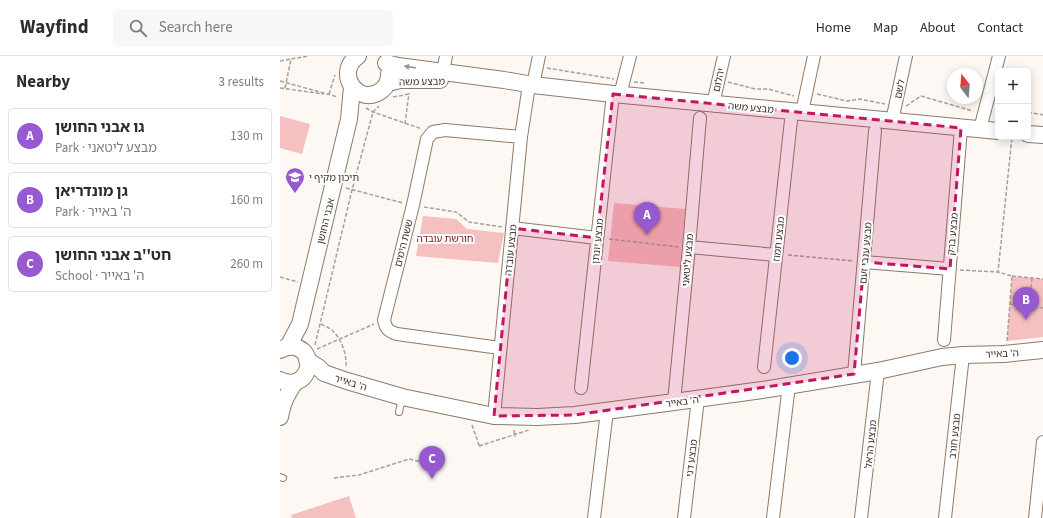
<!DOCTYPE html>
<html lang="en">
<head>
<meta charset="utf-8">
<style>
	:root { --surface:#fff; --page:#f7f7f7; --text:#2b2b33; --muted:#7c7c81; --line:#e1e1e2; --accent:#9759cf }
	body { margin:0; font-family:"Source Sans 3","Noto Sans Hebrew",sans-serif; background:var(--page); color:var(--text) }
	.controls { position:absolute; right:12px; top:12px; display:grid; overflow:hidden; border-radius:6px; box-shadow:0 2px 10px #0003 }
	.controls button { width:36px; height:36px; display:grid; place-items:center; padding:0; border:0; border-bottom:1px solid var(--line); background:var(--surface); color:var(--text); font:20px sans-serif }
	.compass { position:absolute; left:667px; top:12px; width:36px; height:36px; border-radius:50%; background:var(--surface); box-shadow:0 2px 10px #0003; rotate:344deg }
	.you { position:absolute; left:512px; top:302px; width:14px; height:14px; margin:-10px; border:3px solid #fff; border-radius:50%; background:#1a73e8; box-shadow:0 0 0 6px #1a73e833 }
	.badge { display:grid; place-items:center; width:26px; height:26px; border-radius:50%; background:var(--accent); color:#fff; font-size:13px; font-weight:700 }
	.pin { position:absolute; translate:-50% -33px; filter:drop-shadow(0 1px 2px #0008) }
	.pin::after { content:''; position:absolute; top:21px; width:14px; height:12px; background:inherit; clip-path:polygon(0 0,100% 0,50% 100%) }
	.list { margin:0; padding:0; list-style:none }
	h2 { display:flex; justify-content:space-between; align-items:center; height:52px; margin:0; padding:0 16px; font-size:17px }
	h2 small { font-size:13px; font-weight:400; color:var(--muted) }
	.list li { display:grid; grid-template-columns:26px 1fr auto; gap:12px; align-items:center; box-sizing:border-box; height:56px; margin:0 8px 8px; padding:0 8px; border:1px solid var(--line); border-radius:6px }
	.list b { display:block; font-size:15px; white-space:nowrap }
	.list p { margin:0; font-size:13px; white-space:nowrap; color:var(--muted) }
	.list em { font-size:13px; font-style:normal; color:var(--muted) }
	.icon { flex:none; width:22px; height:22px; fill:none; stroke:currentColor; stroke-width:2; stroke-linecap:round; stroke-linejoin:round }
	.map { position:relative; flex:none; width:763px; height:462px; overflow:hidden }
	header { display:flex; align-items:center; gap:24px; box-sizing:border-box; height:56px; padding:0 20px; background:var(--surface); border-bottom:1px solid var(--line) }
	header strong { font-size:19px }
	nav { display:flex; gap:22px; margin-inline-start:auto; font-size:14px }
	.search { width:280px; height:36px; background:var(--page); display:flex; align-items:center; gap:10px; box-sizing:border-box; padding:0 14px; border-radius:6px; color:var(--muted); font-size:15px }
	main { display:flex }
	aside { flex:1; background:var(--surface) }
	.map>svg:first-child { display:block }
</style>
</head>
<body>
<header>
<strong>Wayfind</strong>
<div class="search"><svg class="icon" aria-label="search" viewBox="0 0 24 24"><circle cx="10" cy="10" r="6"/><path d="M15 15l6 6"/></svg>Search here</div>
<nav><a>Home</a><a>Map</a><a>About</a><a>Contact</a></nav>
</header>
<main>
<aside>
<h2>Nearby<small>3 results</small></h2>
<ul class="list">
<li><span class="badge">A</span><div><b>גו אבני החושן</b><p>Park · מבצע ליטאני</p></div><em>130 m</em></li>
<li><span class="badge">B</span><div><b>גן מונדריאן</b><p>Park · ה' באייר</p></div><em>160 m</em></li>
<li><span class="badge">C</span><div><b>חט''ב אבני החושן</b><p>School · ה' באייר</p></div><em>260 m</em></li>
</ul>
</aside>
<div class="map">
<svg width="763" height="462" viewBox="0 0 763 462">
	<rect width="100%" height="100%" fill="#fdf8f4"/>
	<path fill="#f7c0c0" d="M0 60 30 68 22 98 0 92Z
		M334 147 405 153 400 211 328 205Z
		M143 160 176 163 187 173 224 177 218 207 136 200Z
		M732 220 763 223V281L727 285Z
		M69 440 76 462H12L11 459Z"/>
	<g fill="none" stroke-linecap="round" stroke-linejoin="round">
		<g stroke="#8e7b67" stroke-width="8">
			<path id="lane" d="M119 356 122 342
				M0 421 3 422"/>
		</g>
		<g stroke="#8e7b67" stroke-width="14">
			<path id="street" d="M163 16 166 0
				M253 29 259 0
				M340 39 350 0
				M433 48 444 0
				M522 56 534 0
				M612 65 626 0
				M700 73 719 0
				M232 172 317 182
				M409 191 496 199
				M584 206 670 213
				M664 284 681 72
				M220 292 117 278C108 275 106 273 104 264L133 149 147 83 153 76 165 74 241 81
				M484 311 512 55
				M574 318 595 75
				M301 332 333 38
				M394 346 409 191 420 62
				M214 360 241 81 249 29
				M314 462 327 355
				M404 462 418 343
				M493 462 509 329
				M581 462 598 315
				M665 462 683 299
				M755 462 763 386"/>
		</g>
		<g stroke="#8e7b67" stroke-width="18">
			<path id="secondary" d="M78 0C53 18 80 52 102 34 107 30 109 24 109 18
				M106 7 118 10 224 24 253 29 333 38 718 75
				M108 27 120 24H160
				M748 78 763 79
				M8 291 20 268 69 63 72 31
				M0 294C5 291 10 290 15 291 40 298 27 337 0 324
				M27 304 38 311 44 317 67 325 122 341 214 360 257 361 295 359 394 346 482 334 598 315 662 301 683 299 724 298 763 294
				M0 361C3 345 6 340 15 326"/>
		</g>
		<path stroke="#a6a09a" stroke-width="1.5" stroke-dasharray="4 2" stroke-linecap="butt" d="M0 5 11 3
			M267 12 334 23
			M0 25 58 41
			M354 26 364 27
			M448 26 475 33H488L514 40
			M0 32 44 38
			M5 32 11 3 29 0
			M49 38 55 19
			M537 38 567 45 579 43 605 48
			M113 41 129 38
			M626 50 641 40 693 55
			M86 52 93 56 142 73
			M748 56 763 59
			M125 68 129 37
			M66 132 123 147
			M144 151 176 156 189 166 222 171
			M329 183 399 191
			M508 199 574 205
			M680 214 718 216
			M732 220 763 223
			M0 221 18 226
			M730 248 763 252
			M749 250 752 222
			M41 268C45 270 49 272 52 274 62 283 67 299 66 312
			M727 285 732 220 718 216 732 81
			M35 289 72 134 93 56 99 50
			M37 293 94 268
			M192 369 200 392
			M234 374 235 381
			M199 390 249 374
			M54 422 79 419 129 403 142 406 164 403"/>
		<use href="#lane" stroke="#fff" stroke-width="6"/>
		<use href="#street" stroke="#fff" stroke-width="12"/>
		<use href="#secondary" stroke="#fff" stroke-width="16"/>
	</g>
	<defs><path id="oneway-solid" d="M-6-.8H1V-3.2L6.5 0L1 3.2V.8H-6Z"/></defs>
	<use fill="#9c9894" href="#oneway-solid" transform="translate(130 11) rotate(-172)"/>
	<path fill="#c2185b" fill-opacity="0.2" stroke="#c2185b" stroke-width="3" stroke-dasharray="8 5" stroke-linejoin="round" d="M333 38 681 72 670 213 584 206 574 318 295 359 214 360 232 172 317 182Z"/>
	<defs>
		<g id="school-pin" transform="scale(1)"><path d="M0 17L-7.5 6A9.5 9.5 0 1 1 7.5 6Z" fill="#9759cf" stroke="#fff"/><path d="M0-5L7-2L0 1L-7-2ZM-4 1L0 2.5L4 1V4Q0 6-4 4Z" fill="#fff"/></g>
	</defs>
	<g fill-rule="evenodd">
		<use href="#school-pin" x="15" y="121"/>
	</g>
	<g text-anchor="middle" stroke-width="4" stroke-linejoin="round" paint-order="stroke">
		<g font-size="10" fill="#393128" stroke="#fff">
			<text transform="translate(438 24) rotate(-77)" y="4">יהלום</text>
			<text transform="translate(142 25) rotate(-1)" y="4">מבצע משה</text>
			<text transform="translate(619 33) rotate(-79)" y="4">לשם</text>
			<text transform="translate(471 51) rotate(5)" y="4">מבצע משה</text>
			<text transform="translate(45 165) rotate(-76)" y="4">אבני החושן</text>
			<text transform="translate(672 178) rotate(-85)" y="4">מבצע ברק</text>
			<text transform="translate(498 183) rotate(-84)" y="4">מבצע תמוז</text>
			<text transform="translate(317 185) rotate(-84)" y="4">מבצע יונתן</text>
			<text transform="translate(123 187) rotate(-76)" y="4">ששת הימים</text>
			<text transform="translate(230 194) rotate(-84)" y="4">מבצע עובדה</text>
			<text transform="translate(585 197) rotate(-85)" y="4">מבצע ענבי זעם</text>
			<text transform="translate(407 204) rotate(-85)" y="4">מבצע ליטאני</text>
			<text transform="translate(722 297) rotate(-3)" y="4">ה' באייר</text>
			<text transform="translate(71 326) rotate(17)" y="4">ה' באייר</text>
			<text transform="translate(402 345) rotate(-8)" y="4">ה' באייר</text>
			<text transform="translate(674 380) rotate(-84)" y="4">מבצע חורב</text>
			<text transform="translate(590 388) rotate(-84)" y="4">מבצע הראל</text>
			<text transform="translate(411 402) rotate(-83)" y="4">מבצע דני</text>
		</g>
		<g font-size="10" fill="#393128" stroke="#fff" text-anchor="start">
			<text x="29" y="125">תיכון מקיף י</text>
		</g>
		<g font-size="10" fill="#701624" stroke="#fff">
			<text x="165" y="186">חורשת עובדה</text>
		</g>
	</g>
</svg>
<div class="controls">
<button>+</button>
<button>−</button>
</div>
<svg class="compass" viewBox="-18 -18 36 36"><path d="M0-13l5 13h-10z" fill="#e53935"/><path d="M0 13l5-13h-10z" fill="#7c7c81"/></svg>
<div class="you"></div>
<div class="pin badge" style="left:367px;top:179px">A</div>
<div class="pin badge" style="left:746px;top:264px">B</div>
<div class="pin badge" style="left:152px;top:423px">C</div>
</div>
</main>
</body>
</html>
